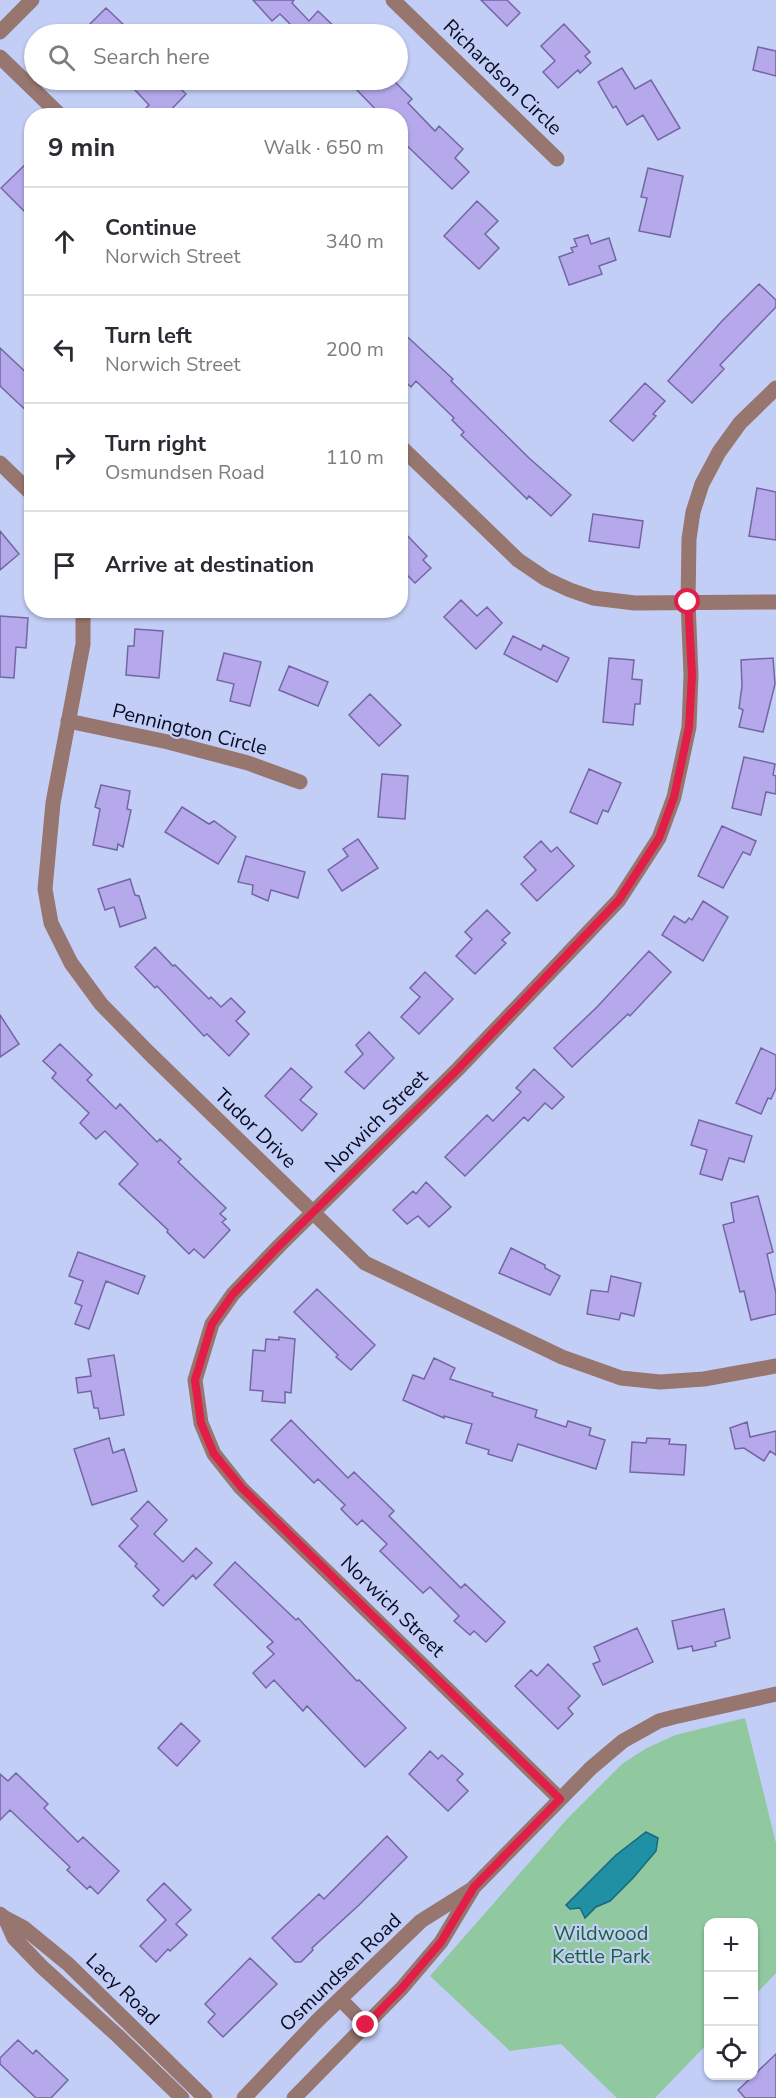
<!DOCTYPE html>
<html lang="en">
<head>
<meta charset="utf-8">
<style>
	:root { --surface:#fff; --page:#f2f2f3; --text:#2b2b33; --muted:#7c7c81; --line:#e1e1e2 }
	body { margin:0; font-family:"Nunito Sans",sans-serif; background:var(--page); color:var(--text) }
	.controls { position:absolute; right:18px; bottom:18px; display:grid; overflow:hidden; border-radius:12px; box-shadow:0 2px 4px #0004 }
	.controls button { width:54px; height:54px; display:grid; place-items:center; padding:0; border:0; border-bottom:2px solid var(--line); background:var(--surface); color:var(--text); font:30px sans-serif }
	.stop { position:absolute; width:18px; height:18px; margin:-14px; border:4px solid #e11d48; border-radius:50%; background:#fff }
	.stop.end { background:#e11d48; border-color:#fff; box-shadow:0 2px 6px #0008 }
	.list { margin:0; padding:0; list-style:none }
	h2 { display:flex; justify-content:space-between; align-items:center; height:78px; margin:0; padding:0 24px; font-size:26px }
	h2 small { font-size:20px; font-weight:400; color:var(--muted) }
	.list li { display:grid; grid-template-columns:39px 1fr auto; gap:18px; align-items:center; box-sizing:border-box; height:108px; padding:0 24px; border-top:2px solid var(--line) }
	.list b { display:block; font-size:22px; white-space:nowrap }
	.list p { margin:0; font-size:20px; white-space:nowrap; color:var(--muted) }
	.list em { font-size:20px; font-style:normal; color:var(--muted) }
	.icon { flex:none; width:33px; height:33px; fill:none; stroke:currentColor; stroke-width:2; stroke-linecap:round; stroke-linejoin:round }
	.map { position:relative; flex:none; width:776px; height:2098px; overflow:hidden }
	.search { position:absolute; background:var(--surface); box-shadow:0 2px 4px #0004; left:24px; top:24px; width:384px; height:66px; display:flex; align-items:center; gap:15px; box-sizing:border-box; padding:0 21px; border-radius:33px; color:var(--muted); font-size:22px }
	.panel { position:absolute; background:var(--surface); box-shadow:0 2px 4px #0004; left:24px; top:108px; width:384px; height:510px; border-radius:24px }
	.map>svg:first-child { display:block }
</style>
</head>
<body>
<div class="map">
<svg width="776" height="2098" viewBox="0 0 776 2098">
	<rect width="100%" height="100%" fill="#c3cef6"/>
	<path fill="#90c8a0" d="M745 1718 776 1843V1973L754 1996V1922H708V2043L655 2098H617L561 2044 510 2051 430 1976 568 1818 622 1764 645 1749 675 1735Z"/>
	<path fill="#2090a4" stroke="#19687d" stroke-width="1.5" d="M646 1832 658 1838 656 1851 633 1878 610 1901 596 1907 585 1918 580 1908 570 1909 566 1905 616 1855Z"/>
	<path fill="#b5a8eb" stroke="#7466a5" stroke-width="1.5" d="M253 0H294L292 3 309 21 318 11 342 34H296L298 32 280 14 272 21Z
		M481 0H507L520 13 507 26Z
		M106 8 125 26 118 34H80Z
		M564 24 590 52 585 56 591 63 580 73 578 70 558 88 543 72 555 61 541 46Z
		M758 47 776 51V76L753 70Z
		M622 68 635 89 651 80 680 128 658 140 643 115 627 125 616 106 613 108 598 82Z
		M146 80H171L186 94 165 116H138L149 105 135 90Z
		M366 80H393L412 99 408 103 435 131 439 126 463 149 455 158 469 172 452 189 400 139V116H382L356 89Z
		M32 158V219L1 188Z
		M648 168 683 176 670 237 639 231 647 198 641 197Z
		M477 201 498 221 485 234 499 248 479 269 444 236Z
		M588 235 591 244 609 238 616 260 599 266 602 274 569 285 559 257 573 252 571 248 577 246 574 239Z
		M759 284 776 300V307L720 365 724 369 692 403 668 381 722 321Z
		M400 330 453 379 451 381 529 458 571 495 551 516 529 496 527 499 461 435 464 432 452 420 454 418 416 381 411 387 400 377Z
		M0 348 32 378V416L0 386Z
		M645 383 665 401 653 414 656 416 633 441 610 421Z
		M757 488 776 492V540L749 536Z
		M593 514 643 521 639 548 589 541Z
		M400 528 427 556 423 560 431 568 415 583 400 568Z
		M0 531 19 554 0 570Z
		M461 600 477 616 487 607 502 623 476 649 444 617Z
		M0 616 28 618 26 648 16 647 14 678 0 677Z
		M135 629 163 631 159 678 126 675 128 646H134Z
		M513 636 541 650 543 645 569 658 557 682 504 654Z
		M224 653 261 662 250 706 230 701 234 684 217 680Z
		M609 658 634 660 632 679 642 680 640 704H635L633 725 603 722Z
		M773 658 775 684 763 732 739 727 743 710 739 708 742 686 741 660Z
		M289 666 328 682 318 706 279 690Z
		M370 694 401 725 379 746 349 715Z
		M744 757 775 764 773 775 776 776V794L766 792 761 815 732 808Z
		M589 769 621 783 608 812 603 810 597 824 570 812Z
		M382 774 408 776 405 819 378 817Z
		M101 785 130 791 127 809 131 810 123 847 118 844 117 850 93 845 100 809 95 807Z
		M182 807 209 824 214 821 236 837 218 864 165 832Z
		M722 826 756 841 750 855 743 852 723 888 698 876Z
		M358 839 378 868 342 891 328 870 348 856 343 849Z
		M541 841 551 852 557 847 574 866 537 901 521 884 536 870 524 857Z
		M246 856 305 872 298 898 271 890 268 901 252 894 253 885 238 882Z
		M130 879 135 895 139 896 146 918 120 927 114 907 105 910 98 889Z
		M703 901 728 917 703 961 662 935 674 916 685 923 689 918 692 920Z
		M487 910 510 933 502 940 506 943 475 974 456 956 472 939 465 932Z
		M155 947 173 966 175 965 209 999 211 997 221 1007 231 998 245 1012 236 1021 249 1034 229 1056 207 1034 204 1036 157 986 155 988 135 967Z
		M649 951 671 972 630 1016 628 1014 572 1067 554 1048 597 1007Z
		M425 972 453 999 419 1034 401 1017 420 997 410 988Z
		M0 1015 19 1044 0 1057Z
		M369 1032 394 1058 364 1089 345 1072 363 1054 356 1045Z
		M60 1044 92 1075 87 1080 116 1109 120 1104 157 1142 160 1139 181 1159 178 1162 226 1208 220 1214 226 1219 222 1222 230 1230 204 1258 194 1249 189 1254 167 1232 168 1230 119 1184 138 1164 105 1131 96 1139 80 1123 89 1113 52 1078 56 1073 43 1061Z
		M761 1048 776 1055V1088L771 1099 768 1098 761 1114 736 1103Z
		M291 1068 312 1087 300 1100 317 1114 302 1131 265 1096Z
		M534 1069 564 1097 552 1109 545 1103 528 1121 524 1117 465 1176 445 1157 487 1115 493 1121 521 1092 516 1088Z
		M699 1120 752 1136 744 1162 729 1158 722 1180 700 1174 707 1150 691 1145Z
		M426 1182 451 1207 429 1227 418 1216 407 1224 393 1210 413 1191 416 1194Z
		M758 1196 773 1252 767 1254 776 1293V1314L751 1320 744 1291 740 1292 723 1225 734 1222 731 1203Z
		M511 1248 545 1265V1268L560 1276 550 1295 499 1273Z
		M78 1252 145 1276 138 1294 106 1281 89 1329 75 1324 82 1306 75 1303 83 1281 69 1276Z
		M611 1276 641 1283 634 1316 621 1313 619 1320 587 1314 591 1290 608 1292Z
		M317 1289 375 1345 351 1370 336 1357 338 1355 294 1312Z
		M279 1337 295 1339 291 1393 285 1392V1403L262 1401 263 1391 250 1390 253 1350 265 1351 266 1339 279 1340Z
		M114 1355 124 1415 100 1419 98 1408H94L91 1391 78 1393 76 1378 91 1376 88 1359Z
		M434 1358 455 1368 450 1379 493 1393 492 1396 537 1410 535 1417 566 1427 568 1421 591 1428 589 1435 605 1440 596 1469 518 1444 512 1461 488 1454 489 1450 466 1443 472 1424 444 1416V1418L403 1400 413 1375 424 1379Z
		M291 1420 348 1478 354 1472 394 1511 389 1516 461 1588 465 1584 505 1622 486 1642 474 1631 470 1635 454 1621 459 1616 430 1587 423 1593 380 1551 387 1544 362 1520 357 1525 341 1509 345 1505 318 1479 314 1483 271 1440Z
		M747 1422 750 1437 776 1431V1455L770 1451 764 1461 744 1448 735 1449 730 1428Z
		M109 1438 113 1453 124 1449 137 1491 92 1505 74 1449Z
		M647 1438 670 1439 669 1444 686 1445 684 1475 630 1472 632 1442 646 1443Z
		M148 1501 167 1520 154 1534 183 1562 196 1548 212 1563 196 1579 193 1575 163 1606 153 1596 159 1590 135 1566 137 1564 119 1546 138 1526 131 1519Z
		M235 1562 296 1620 298 1618 357 1681 359 1680 406 1728 365 1767 307 1706 303 1711 274 1680 266 1688 253 1673 274 1654 267 1647 273 1642 214 1585Z
		M724 1609 730 1638 715 1642 716 1646 693 1651 692 1646 678 1649 672 1621Z
		M637 1628 653 1662 603 1685 593 1664 600 1661 594 1647Z
		M548 1664 580 1696 568 1708 573 1714 558 1729 515 1686 531 1670 537 1676Z
		M181 1723 200 1741 177 1766 158 1748Z
		M430 1751 438 1759 442 1755 463 1774 457 1780 468 1791 448 1811 409 1774Z
		M16 1773 48 1804 44 1808 78 1842 83 1837 119 1871 98 1894 90 1886 87 1889 67 1870 70 1867 10 1810 0 1820V1774L8 1781Z
		M387 1836 407 1857 359 1905 312 1948 313 1950 301 1962H295L272 1938 319 1894 324 1899Z
		M164 1883 191 1910 176 1924 187 1935 170 1951 168 1949 156 1962 140 1946 166 1920 147 1900Z
		M250 1958 277 1984 223 2037 208 2022 215 2014 205 2004Z
		M18 2040 33 2054 36 2050 68 2080 51 2098H36L0 2064V2058Z
		M776 2054V2098H745L738 2090Z"/>
	<g fill="none" stroke-linecap="round" stroke-linejoin="round">
		<path stroke="#96766e" stroke-width="15" d="M393 0 557 159
			M0 32 32 0
			M0 57 61 116
			M400 446 518 560 546 579 570 590 593 598 635 603 776 602
			M0 463 32 494
			M83 610V644L53 803 45 889 51 923 71 963 101 1004 149 1053 365 1263 562 1357 621 1378 660 1382 704 1379 776 1366
			M68 721 168 742 248 763 300 782
			M560 1799 241 1488 214 1454 201 1423 195 1380 212 1324 233 1294 279 1246 458 1069 619 900 659 838 674 797 689 727 691 675 688 602 689 539 693 512 702 484 719 452 740 423 776 388
			M0 1914 5 1918 24 1928 68 1964 205 2098
			M5 1918 14 1938 42 1967 118 2036 182 2098
			M340 1999 366 2025
			M244 2098 317 2021 421 1921 472 1889
			M294 2098 402 1988 441 1942 474 1887 591 1768 623 1741 659 1721 674 1717 776 1694"/>
	</g>
	<g fill="none" stroke-linecap="round" stroke-linejoin="round">
		<path stroke="#e11d48" stroke-width="8" d="M366 2025 402 1988 441 1942 474 1887 560 1799 242 1488 214 1454 201 1423 195 1380 212 1324 233 1294 279 1246 458 1069 619 900 659 838 674 797 679 774 689 727 692 675 688 602"/>
	</g>
	<g text-anchor="middle" stroke-width="4.5" stroke-linejoin="round" paint-order="stroke">
		<g font-size="20" fill="#080c23" stroke="#c3cef6">
			<text transform="translate(503 77) rotate(44)" y="7">Richardson Circle</text>
			<text transform="translate(190 729) rotate(14)" y="7">Pennington Circle</text>
			<text transform="translate(376 1121) rotate(-45)" y="7">Norwich Street</text>
			<text transform="translate(256 1128) rotate(44)" y="7">Tudor Drive</text>
			<text transform="translate(393 1606) rotate(44)" y="7">Norwich Street</text>
			<text transform="translate(340 1972) rotate(-44)" y="7">Osmundsen Road</text>
			<text transform="translate(123 1989) rotate(44)" y="7">Lacy Road</text>
		</g>
		<g font-size="20" fill="#186438" stroke="#c3cef6">
			<text x="601" y="1940">Wildwood<tspan x="601" dy="23">Kettle Park</tspan></text>
		</g>
	</g>
</svg>
<div class="controls">
<button>+</button>
<button>−</button>
<button><svg class="icon" aria-label="locate" viewBox="0 0 24 24"><circle cx="12" cy="12" r="6"/><path d="M12 2v4M12 18v4M2 12h4M18 12h4"/></svg></button>
</div>
<div class="stop" style="left:688px;top:602px"></div>
<div class="stop end" style="left:366px;top:2025px"></div>
<div class="search"><svg class="icon" aria-label="search" viewBox="0 0 24 24"><circle cx="10" cy="10" r="6"/><path d="M15 15l6 6"/></svg>Search here</div>
<section class="panel">
<h2>9 min<small>Walk · 650 m</small></h2>
<ul class="list">
<li><svg class="icon" aria-label="ahead" viewBox="0 0 24 24"><path d="M12 20V5M6 11l6-6 6 6"/></svg><div><b>Continue</b><p>Norwich Street</p></div><em>340 m</em></li>
<li><svg class="icon" aria-label="left" viewBox="0 0 24 24"><path d="M17 20v-9H6M10 6l-5 5 5 5"/></svg><div><b>Turn left</b><p>Norwich Street</p></div><em>200 m</em></li>
<li><svg class="icon" aria-label="right" viewBox="0 0 24 24"><path d="M7 20v-9h11M14 6l5 5-5 5"/></svg><div><b>Turn right</b><p>Osmundsen Road</p></div><em>110 m</em></li>
<li><svg class="icon" aria-label="arrive" viewBox="0 0 24 24"><path d="M6 21V4h12l-3 4 3 4H6"/></svg><div><b>Arrive at destination</b></div></li>
</ul>
</section>
</div>
</body>
</html>
